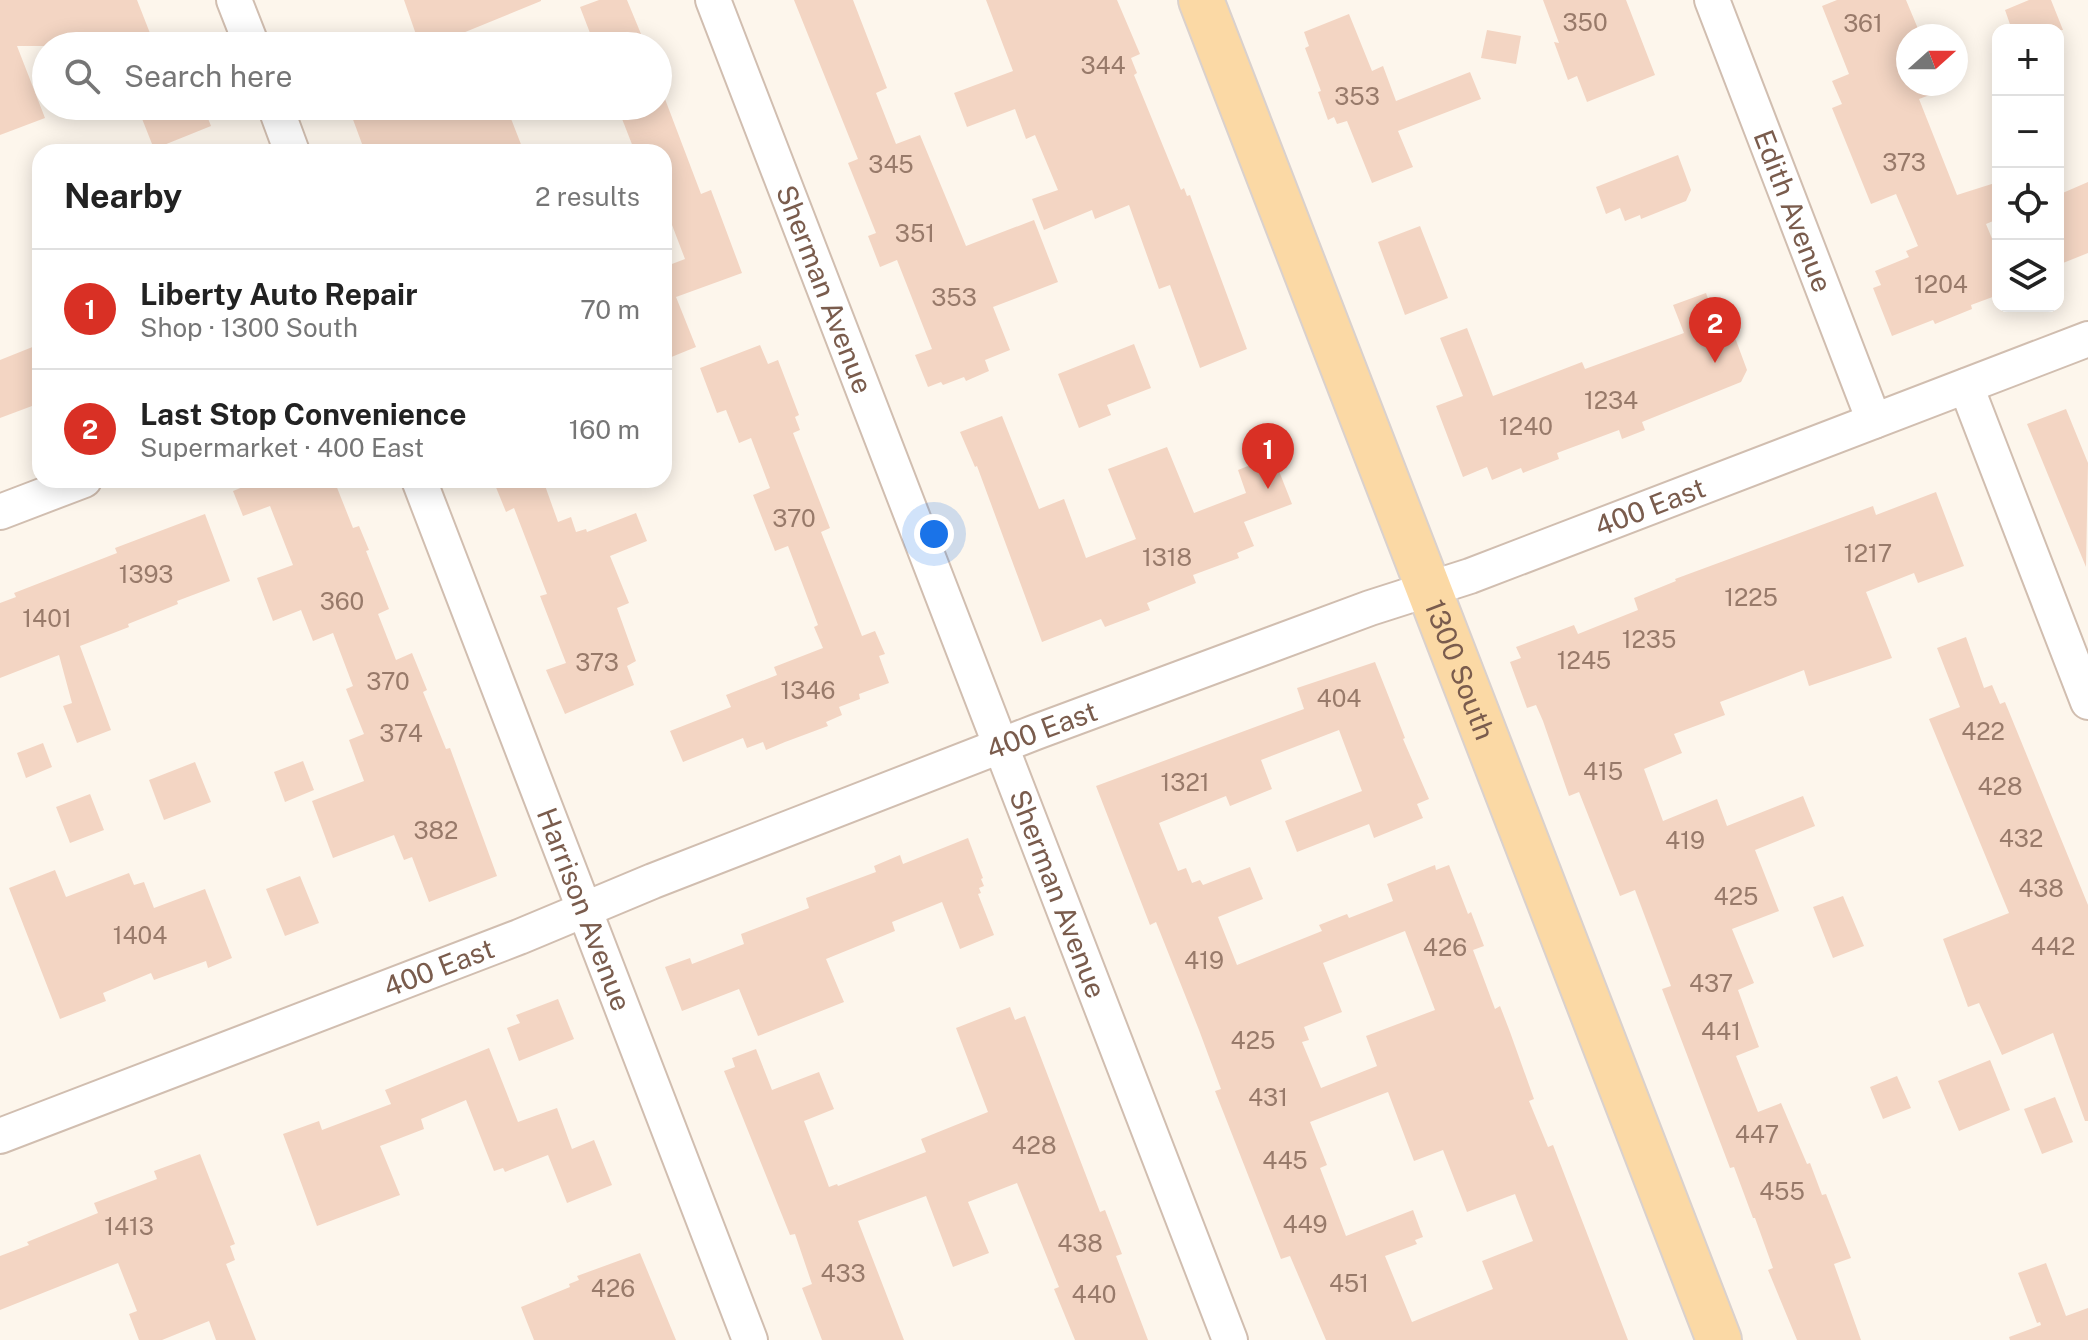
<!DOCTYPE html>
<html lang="en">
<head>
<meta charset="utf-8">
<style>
	:root { --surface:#fff; --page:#f2f2f2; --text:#222; --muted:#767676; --line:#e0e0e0; --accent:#d93025 }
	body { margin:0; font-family:"Public Sans",sans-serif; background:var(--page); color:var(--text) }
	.controls { position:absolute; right:24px; top:24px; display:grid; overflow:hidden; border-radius:16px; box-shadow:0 4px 20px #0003 }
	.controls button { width:72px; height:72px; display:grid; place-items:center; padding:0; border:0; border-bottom:2px solid var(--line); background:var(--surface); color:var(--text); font:40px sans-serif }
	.compass { position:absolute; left:1896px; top:24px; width:72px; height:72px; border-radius:50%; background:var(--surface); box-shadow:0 4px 20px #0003; rotate:69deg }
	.you { position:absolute; left:934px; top:534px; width:28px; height:28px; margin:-20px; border:6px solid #fff; border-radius:50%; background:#1a73e8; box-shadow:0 0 0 12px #1a73e833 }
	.badge { display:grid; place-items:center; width:52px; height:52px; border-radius:50%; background:var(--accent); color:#fff; font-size:26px; font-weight:700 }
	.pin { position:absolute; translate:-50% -66px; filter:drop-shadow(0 2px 4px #0008) }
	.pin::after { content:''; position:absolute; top:42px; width:28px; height:24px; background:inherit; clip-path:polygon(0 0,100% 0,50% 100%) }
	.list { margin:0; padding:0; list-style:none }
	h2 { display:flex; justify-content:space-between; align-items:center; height:104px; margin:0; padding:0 32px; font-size:34px }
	h2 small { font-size:26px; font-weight:400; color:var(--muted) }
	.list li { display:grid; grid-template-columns:52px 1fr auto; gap:24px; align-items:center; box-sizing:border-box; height:120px; padding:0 32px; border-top:2px solid var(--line) }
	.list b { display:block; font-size:30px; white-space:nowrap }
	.list p { margin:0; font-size:26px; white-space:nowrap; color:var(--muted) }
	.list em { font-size:26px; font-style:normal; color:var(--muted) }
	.icon { flex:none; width:44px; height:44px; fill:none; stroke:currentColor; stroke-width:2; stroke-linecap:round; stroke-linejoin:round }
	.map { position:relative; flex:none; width:2088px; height:1340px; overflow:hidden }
	.search { position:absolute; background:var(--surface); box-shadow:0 4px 20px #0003; left:32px; top:32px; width:640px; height:88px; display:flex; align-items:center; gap:20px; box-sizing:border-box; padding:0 28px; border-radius:44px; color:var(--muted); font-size:30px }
	.panel { position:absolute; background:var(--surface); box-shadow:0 4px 20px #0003; left:32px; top:144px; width:640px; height:344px; border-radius:24px }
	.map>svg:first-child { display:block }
</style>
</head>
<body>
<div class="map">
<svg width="2088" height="1340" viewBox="0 0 2088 1340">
	<rect width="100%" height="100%" fill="#fdf6ec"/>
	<path fill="#f3d5c3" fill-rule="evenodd" d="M0 0H137L155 46H17L45 118 0 135Z
		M404 0H541V1L453 37 456 46H420Z
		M599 0H627L641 34 608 46H595L580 7Z
		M794 0H853L887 88 876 93 896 144 920 135 966 246 1034 220 1058 282 993 307 1010 350 985 360 989 371 966 381 964 377 943 385 941 382 928 387 915 355 932 349 897 260 880 267 868 236 876 233 848 163 858 159Z
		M986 0H1117L1140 54 1131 58 1137 73 1134 75 1181 190 1184 188 1187 196 1190 195 1247 349 1200 368 1170 285 1159 289 1129 205 1095 219 1092 210 1044 230 1032 199 1058 190 1035 135 1026 139 1015 109 967 127 954 93 1013 71Z
		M1543 0H1626L1655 75 1587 102 1577 76 1568 80 1554 42 1559 43Z
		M1837 0H1906L1921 36H1908V84H1940L1943 90 1919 99 1957 195 1998 182V219L1986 224 1998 253V295L1971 305 1972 309 1935 324 1933 320 1892 336 1873 288 1881 285 1875 271 1909 257 1906 251 1918 246 1896 194 1871 204 1832 108 1842 104 1832 81 1849 74 1822 6Z
		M2029 0H2051L2063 30H2012L2005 10Z
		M1349 14 1372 71 1383 66 1396 101 1470 72 1481 99 1398 131 1413 167 1372 183 1347 121 1337 124 1334 117 1328 120 1318 92 1321 91 1305 48 1309 46 1304 32Z
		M1487 30 1521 36 1516 64 1481 58Z
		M665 99 701 194 711 190 742 273 676 297 696 347 664 360V267L685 259 664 204V152H635L617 106H658V102Z
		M137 106H203L211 126 154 149Z
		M348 106H506L524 152H365Z
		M1678 155 1691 190 1686 201 1641 219 1640 215 1625 221 1620 208 1606 214 1596 187Z
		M2088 182V253L2058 265V195Z
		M1420 226 1448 298 1405 315 1378 242Z
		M1706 293 1713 312 1724 308 1747 370 1741 382 1642 422 1645 430 1622 439 1619 430 1557 453 1559 459 1523 473 1521 468 1492 480 1487 467 1463 477 1436 406 1463 396 1440 338 1467 328 1493 396 1582 362 1585 369 1684 333 1673 305Z
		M40 344V403L0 418V360Z
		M1134 344 1151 388 1107 405 1111 415 1079 428 1058 374Z
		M760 345 768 364 778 360 799 415 795 417 800 430 793 433 830 528 821 532 862 636 875 631 885 654 879 656 889 683 859 694 860 699 839 707 842 715 826 722 828 726 785 742 766 750 763 742 747 748 743 738 683 762 670 731 731 707 726 695 777 675 774 667 823 648 814 627 818 625 788 546 775 551 753 495 770 488 751 438 739 443 726 410 717 413 700 368Z
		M2066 409 2088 463 2086 567 2027 424Z
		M1002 416 1039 509 1064 499 1086 558 1136 539 1108 469 1167 447 1194 513 1246 493 1238 470 1273 456 1292 504 1244 522 1254 546 1237 553 1239 558 1193 575 1196 583 1147 603 1150 610 1105 627 1101 619 1042 642 977 466 975 467 960 432Z
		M260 480H334L353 528 359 526 369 550 366 551 389 609 378 614 396 660 412 653 427 690 423 692 446 749 450 748 497 876 429 902 412 857 404 860 394 835 333 858 312 801 364 781 349 740 364 734 346 689 353 686 333 633 313 641 301 610 273 621 257 578 293 565 270 506 243 516 233 491Z
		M493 480H543L558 522 571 517 576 532 586 529 587 532 636 513 647 541 610 556 629 603 617 608 636 661 627 666 634 685 565 714 546 670 566 663 540 596 547 594 514 508 506 512Z
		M1936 492 1964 566 1918 583 1914 573 1866 592 1892 658 1809 686 1804 670 1720 702 1725 715 1674 734 1682 753 1644 769 1663 821 1717 799 1727 826 1803 796 1815 826 1755 850 1779 911 1732 929 1754 983 1738 990 1759 1047 1736 1056 1758 1112 1781 1103 1807 1164 1810 1163 1822 1195 1826 1194 1851 1258 1834 1264 1861 1340H1797L1768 1270 1773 1268 1755 1218H1753L1734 1167 1730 1168 1662 989 1671 986 1635 890 1620 896 1579 792 1569 796 1543 721 1536 705 1527 708 1510 662 1521 658 1516 647 1574 625 1578 634 1638 610 1634 598 1676 581 1675 579 1873 506 1876 515Z
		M205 514 230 581 177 601 178 604 128 624 129 627 80 646 111 730 77 743 63 706 72 703 59 655 0 678V603L16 597 14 593 117 553 115 548Z
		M1966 637 1984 688 1992 685 2000 704 2005 702 2088 905V1121H2085L2053 1033 2002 1055 1979 1003 1968 1007 1943 939 2009 913 1929 719 1960 707 1937 648Z
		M1375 662 1405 738 1403 739 1429 799 1417 804 1423 818 1374 838 1369 824 1297 852 1285 821 1362 791 1339 730 1261 760 1272 789 1230 806 1226 796 1159 823 1178 871 1186 868 1192 883 1200 880 1203 885 1250 867 1263 899 1218 917 1237 965 1322 931 1319 925 1347 914 1349 918 1393 901 1387 884 1435 865 1436 870 1449 865 1468 914 1471 912 1484 946 1473 950 1495 1009 1500 1006 1510 1032 1534 1099 1529 1101 1548 1147 1553 1145 1628 1340H1326L1290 1256 1281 1259 1215 1091 1221 1089 1199 1030 1156 922 1150 925 1096 786 1304 709 1297 688ZM1405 931 1435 1010 1366 1036 1377 1066 1321 1088 1302 1042 1309 1040 1304 1027 1342 1012 1323 963ZM1388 1092 1414 1161 1443 1150 1467 1212 1515 1194 1533 1241 1482 1261 1493 1289 1412 1322 1385 1256 1417 1244 1415 1240 1423 1237 1413 1210 1346 1236 1320 1168 1327 1165 1310 1122Z
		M43 743 52 767 26 778 17 753Z
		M303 761 314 790 285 802 274 772Z
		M195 762 211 802 164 820 149 780Z
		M90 794 104 830 70 843 56 807Z
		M968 838 983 878 981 879 984 886 979 888 981 893 978 894 994 935 960 949 942 902 892 922 895 931 826 959 844 1002 758 1036 739 989 682 1011 665 967 690 958 692 964 744 944 741 934 809 908 806 898 876 872 874 866 900 855 903 864Z
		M55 870 66 897 129 873 134 885 144 882 154 908 205 889 232 958 208 968 206 961 154 980 151 973 103 993 106 1001 60 1019 9 888Z
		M300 876 319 923 285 936 266 889Z
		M1843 896 1864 946 1833 958 1813 907Z
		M558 999 574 1039 519 1061 507 1028 520 1023 516 1015Z
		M1010 1007 1015 1020 1025 1016 1100 1212 1105 1210 1122 1254 1116 1256 1148 1340H1075L1054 1289 1059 1287 1017 1183 968 1202 989 1253 953 1267 926 1196 858 1221 904 1340H822L802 1288 812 1284 795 1234 790 1235 724 1071 735 1067 732 1058 756 1049 772 1090 819 1072 834 1109 804 1121 829 1187 837 1184 838 1186 926 1152 921 1139 988 1112 956 1028Z
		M489 1048 518 1122 557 1108 572 1149 594 1140 612 1185 567 1203 548 1155 505 1172 503 1168 494 1171 466 1100 421 1119 424 1129 380 1146 400 1195 317 1226 283 1134 319 1121 322 1130 391 1104 385 1090Z
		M1990 1060 2010 1110 1959 1131 1938 1081Z
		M1897 1076 1911 1108 1883 1119 1870 1087Z
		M2055 1097 2073 1142 2042 1154 2024 1109Z
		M200 1154 235 1244 230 1246 235 1260 226 1264 256 1340H216L209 1321 162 1340H139L129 1314 137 1311 118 1263 0 1310V1256L29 1245 27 1242 98 1213 94 1203 157 1179 154 1171Z
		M640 1253 676 1340H534L521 1307 570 1287 569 1284 579 1280 577 1276Z
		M2046 1263 2066 1316 2088 1308V1340H2010L2009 1337 2041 1325 2040 1322 2037 1323 2018 1273Z"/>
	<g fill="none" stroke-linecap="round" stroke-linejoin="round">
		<g stroke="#d1beb0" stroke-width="38">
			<g id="minor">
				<path d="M234 0 252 46"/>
				<path id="s1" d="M713 0 1230 1340"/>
				<path id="s2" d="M1712 0 1874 421"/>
				<path d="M275 106 292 152"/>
				<path d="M1966 386 2088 702"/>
				<path id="s3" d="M419 480 750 1340"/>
				<path d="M0 512 84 480"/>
				<path id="s4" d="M0 1136 519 937 653 881 1036 732 1370 608 1470 576 2088 339"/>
			</g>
		</g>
		<g stroke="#dad1cd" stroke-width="48">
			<g id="major">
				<path id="s5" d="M1201 0 1719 1340"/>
			</g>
		</g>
		<use href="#minor" stroke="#fff" stroke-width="34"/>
		<use href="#major" stroke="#fbd9a5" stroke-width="44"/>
	</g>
	<g text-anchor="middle" stroke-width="7" stroke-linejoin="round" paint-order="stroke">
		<g font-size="24" fill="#987a6a">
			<text x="1585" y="31">350</text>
			<text x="1863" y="32">361</text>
			<text x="1103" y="74">344</text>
			<text x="1357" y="105">353</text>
			<text x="1904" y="171">373</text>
			<text x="891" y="173">345</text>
			<text x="915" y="242">351</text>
			<text x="1941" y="293">1204</text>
			<text x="954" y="306">353</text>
			<text x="1611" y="409">1234</text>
			<text x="1526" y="435">1240</text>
			<text x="794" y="527">370</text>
			<text x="1868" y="562">1217</text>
			<text x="1167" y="566">1318</text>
			<text x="146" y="583">1393</text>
			<text x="1751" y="606">1225</text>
			<text x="342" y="610">360</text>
			<text x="47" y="627">1401</text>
			<text x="1649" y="648">1235</text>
			<text x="1584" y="669">1245</text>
			<text x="597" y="671">373</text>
			<text x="388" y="690">370</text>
			<text x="808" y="699">1346</text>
			<text x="1339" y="707">404</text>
			<text x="1983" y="740">422</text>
			<text x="401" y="742">374</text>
			<text x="1603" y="780">415</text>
			<text x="1185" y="791">1321</text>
			<text x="2000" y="795">428</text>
			<text x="436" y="839">382</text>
			<text x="2021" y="847">432</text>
			<text x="1685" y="849">419</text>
			<text x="2041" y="897">438</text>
			<text x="1736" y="905">425</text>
			<text x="140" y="944">1404</text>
			<text x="2053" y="955">442</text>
			<text x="1445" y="956">426</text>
			<text x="1204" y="969">419</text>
			<text x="1711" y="992">437</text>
			<text x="1721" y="1040">441</text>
			<text x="1253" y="1049">425</text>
			<text x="1268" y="1106">431</text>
			<text x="1757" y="1143">447</text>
			<text x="1034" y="1154">428</text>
			<text x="1285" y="1169">445</text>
			<text x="1782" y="1200">455</text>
			<text x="1305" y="1233">449</text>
			<text x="129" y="1235">1413</text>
			<text x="1080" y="1252">438</text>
			<text x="843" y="1282">433</text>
			<text x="1349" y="1292">451</text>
			<text x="613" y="1297">426</text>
			<text x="1094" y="1303">440</text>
		</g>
		<g font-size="28" fill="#7a5c4d" stroke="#fffaf3">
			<text dy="10" stroke="none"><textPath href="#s2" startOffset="226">Edith Avenue</textPath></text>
			<text dy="10" stroke="none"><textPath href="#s1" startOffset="310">Sherman Avenue</textPath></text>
			<text dy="10" stroke="none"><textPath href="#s4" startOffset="1766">400 East</textPath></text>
			<text dy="10" stroke="none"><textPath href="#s5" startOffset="718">1300 South</textPath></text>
			<text dy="10" stroke="none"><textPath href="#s4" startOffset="1118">400 East</textPath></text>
			<text dy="10" stroke="none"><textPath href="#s1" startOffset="958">Sherman Avenue</textPath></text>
			<text dy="10" stroke="none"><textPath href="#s3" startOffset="460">Harrison Avenue</textPath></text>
			<text dy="10" stroke="none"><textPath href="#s4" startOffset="470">400 East</textPath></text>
		</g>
	</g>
</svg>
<div class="controls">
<button>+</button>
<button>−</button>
<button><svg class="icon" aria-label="locate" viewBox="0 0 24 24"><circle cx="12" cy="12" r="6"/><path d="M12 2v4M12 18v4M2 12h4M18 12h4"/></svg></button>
<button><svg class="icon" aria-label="layers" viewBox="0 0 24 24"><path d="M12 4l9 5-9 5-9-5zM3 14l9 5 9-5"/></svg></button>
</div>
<svg class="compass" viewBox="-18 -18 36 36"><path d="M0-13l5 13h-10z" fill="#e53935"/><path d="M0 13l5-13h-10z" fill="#767676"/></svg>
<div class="you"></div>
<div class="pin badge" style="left:1268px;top:489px">1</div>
<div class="pin badge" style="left:1715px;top:363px">2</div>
<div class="search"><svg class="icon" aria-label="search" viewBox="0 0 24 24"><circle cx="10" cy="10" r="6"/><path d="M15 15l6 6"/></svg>Search here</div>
<section class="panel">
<h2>Nearby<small>2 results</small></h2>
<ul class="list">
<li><span class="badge">1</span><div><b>Liberty Auto Repair</b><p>Shop · 1300 South</p></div><em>70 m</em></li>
<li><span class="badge">2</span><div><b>Last Stop Convenience</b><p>Supermarket · 400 East</p></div><em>160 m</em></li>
</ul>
</section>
</div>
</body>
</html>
